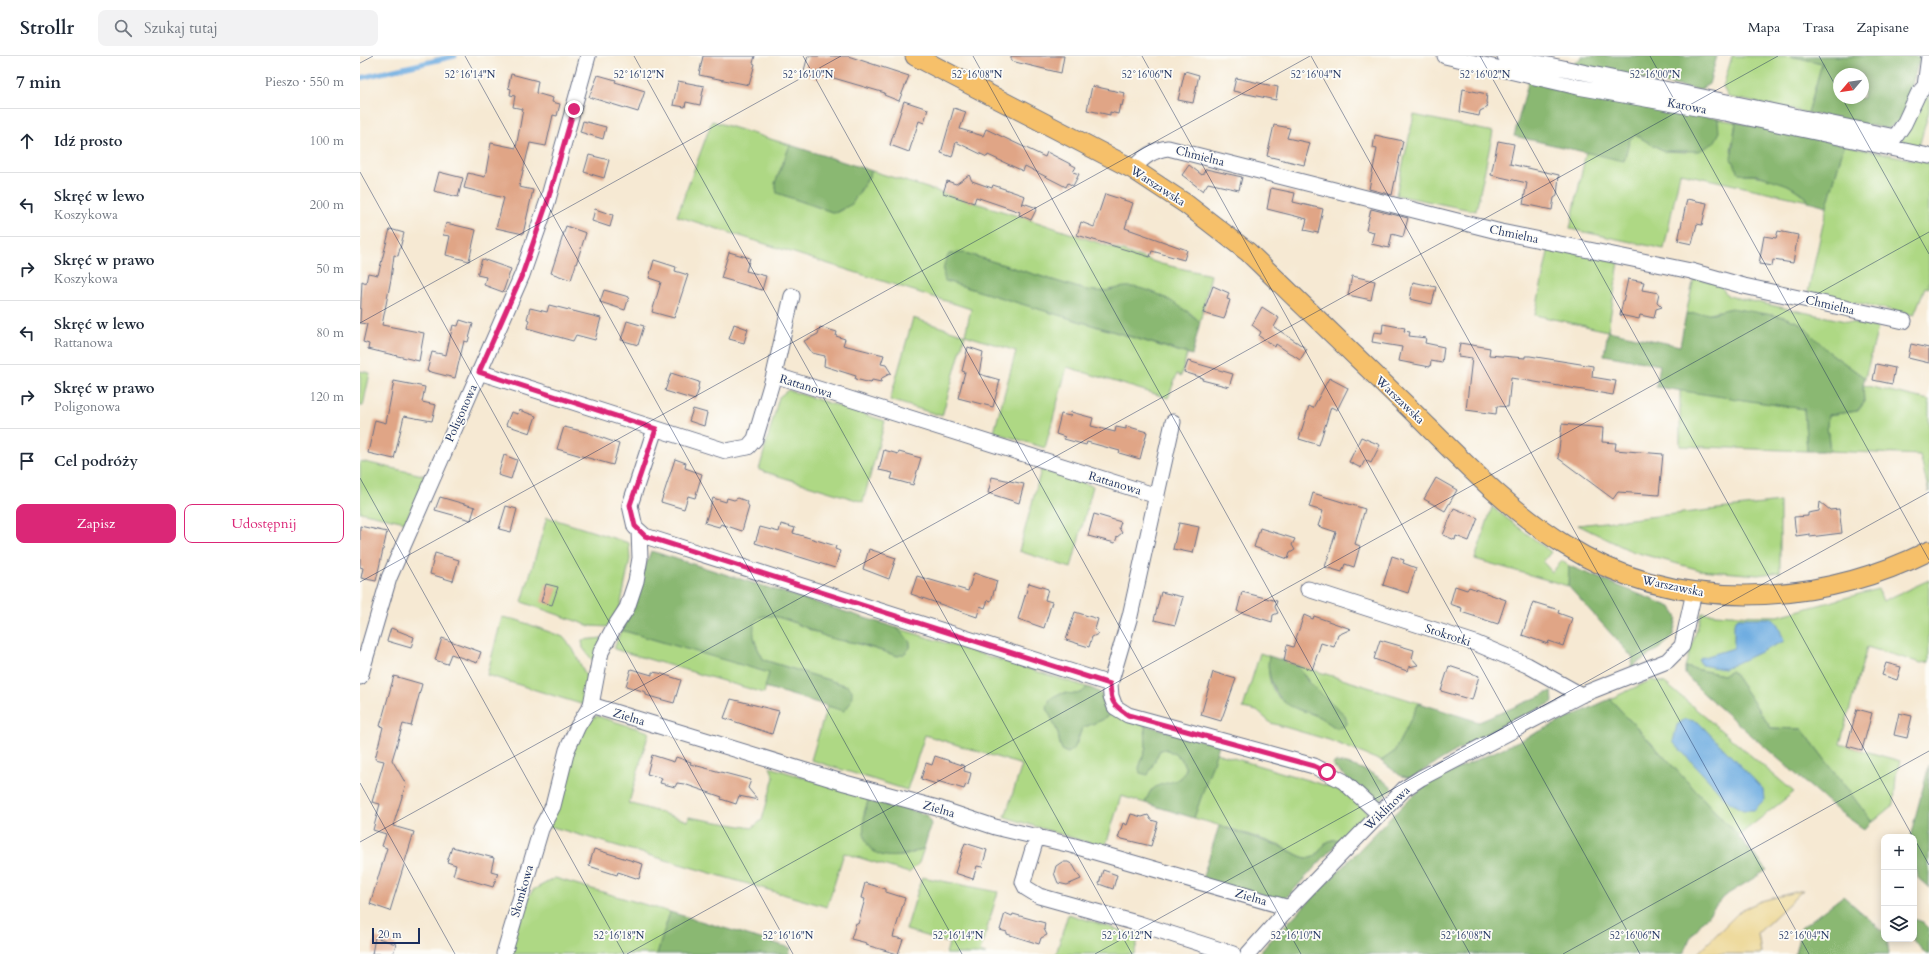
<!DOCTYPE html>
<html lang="pl">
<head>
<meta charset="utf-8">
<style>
	:root { --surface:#fff; --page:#f2f2f3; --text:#1f2937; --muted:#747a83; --line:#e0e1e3; --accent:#db2777 }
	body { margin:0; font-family:Cardo,serif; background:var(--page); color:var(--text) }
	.controls { position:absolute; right:12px; bottom:12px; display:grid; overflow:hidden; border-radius:8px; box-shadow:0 2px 10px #0003 }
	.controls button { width:36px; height:36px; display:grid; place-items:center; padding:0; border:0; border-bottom:1px solid var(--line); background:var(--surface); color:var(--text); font:20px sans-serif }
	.compass { position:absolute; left:1473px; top:12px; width:36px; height:36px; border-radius:50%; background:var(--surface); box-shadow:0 2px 10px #0003; rotate:241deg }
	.scale { position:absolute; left:12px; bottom:10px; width:48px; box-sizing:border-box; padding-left:4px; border:2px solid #1b2f5e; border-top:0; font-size:11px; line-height:14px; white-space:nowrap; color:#1b2f5e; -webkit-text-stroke:3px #fdfcf7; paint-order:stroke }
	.stop { position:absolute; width:12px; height:12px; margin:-9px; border:3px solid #db2777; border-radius:50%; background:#fff }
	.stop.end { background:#db2777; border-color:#fff; box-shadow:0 1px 4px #0008 }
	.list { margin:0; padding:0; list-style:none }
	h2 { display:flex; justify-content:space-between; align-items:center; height:52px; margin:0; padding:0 16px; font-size:17px }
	h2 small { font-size:13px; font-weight:400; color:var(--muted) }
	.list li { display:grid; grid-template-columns:26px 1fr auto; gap:12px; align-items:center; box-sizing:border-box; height:64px; padding:0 16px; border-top:1px solid var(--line) }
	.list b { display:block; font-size:15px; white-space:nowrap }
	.list p { margin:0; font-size:13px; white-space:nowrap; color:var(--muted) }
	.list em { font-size:13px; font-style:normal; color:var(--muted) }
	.actions { display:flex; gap:8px; padding:12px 16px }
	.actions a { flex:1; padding:9px 0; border:1px solid var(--accent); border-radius:8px; text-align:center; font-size:14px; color:var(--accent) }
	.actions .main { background:var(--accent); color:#fff }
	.icon { flex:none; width:22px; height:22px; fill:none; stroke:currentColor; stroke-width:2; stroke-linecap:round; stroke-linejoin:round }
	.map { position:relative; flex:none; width:1569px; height:898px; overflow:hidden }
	header { display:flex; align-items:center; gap:24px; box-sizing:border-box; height:56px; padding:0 20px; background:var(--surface); border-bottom:1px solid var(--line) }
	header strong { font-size:19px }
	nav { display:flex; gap:22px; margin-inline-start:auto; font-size:14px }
	.search { width:280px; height:36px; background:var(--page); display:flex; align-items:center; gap:10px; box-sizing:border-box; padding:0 14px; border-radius:8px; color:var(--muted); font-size:15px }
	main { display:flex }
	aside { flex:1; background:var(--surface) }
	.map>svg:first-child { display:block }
</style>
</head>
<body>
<header>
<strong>Strollr</strong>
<div class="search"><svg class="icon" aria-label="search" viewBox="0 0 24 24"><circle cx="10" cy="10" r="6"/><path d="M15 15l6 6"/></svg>Szukaj tutaj</div>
<nav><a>Mapa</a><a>Trasa</a><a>Zapisane</a></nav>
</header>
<main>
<aside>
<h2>7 min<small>Pieszo · 550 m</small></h2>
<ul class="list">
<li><svg class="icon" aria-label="ahead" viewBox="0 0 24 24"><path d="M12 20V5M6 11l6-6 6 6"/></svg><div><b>Idź prosto</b></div><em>100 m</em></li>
<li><svg class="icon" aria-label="left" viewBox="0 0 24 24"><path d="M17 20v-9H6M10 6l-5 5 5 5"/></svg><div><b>Skręć w lewo</b><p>Koszykowa</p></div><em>200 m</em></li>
<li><svg class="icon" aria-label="right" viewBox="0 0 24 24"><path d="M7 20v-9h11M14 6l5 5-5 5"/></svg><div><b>Skręć w prawo</b><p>Koszykowa</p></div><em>50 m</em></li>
<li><svg class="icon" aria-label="left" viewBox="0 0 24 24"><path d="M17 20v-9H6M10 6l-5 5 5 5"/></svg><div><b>Skręć w lewo</b><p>Rattanowa</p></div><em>80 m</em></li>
<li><svg class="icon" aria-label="right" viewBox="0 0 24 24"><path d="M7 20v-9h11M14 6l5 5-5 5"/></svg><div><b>Skręć w prawo</b><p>Poligonowa</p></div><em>120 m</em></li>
<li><svg class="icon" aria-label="arrive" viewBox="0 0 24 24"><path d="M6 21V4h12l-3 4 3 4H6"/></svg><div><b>Cel podróży</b></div></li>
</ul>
<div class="actions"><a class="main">Zapisz</a><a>Udostępnij</a></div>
</aside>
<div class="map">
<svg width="1569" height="898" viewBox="0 0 1569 898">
	<rect width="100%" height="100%" fill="#fdfcf7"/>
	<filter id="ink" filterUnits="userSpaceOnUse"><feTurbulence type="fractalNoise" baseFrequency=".025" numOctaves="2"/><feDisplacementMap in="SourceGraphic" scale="8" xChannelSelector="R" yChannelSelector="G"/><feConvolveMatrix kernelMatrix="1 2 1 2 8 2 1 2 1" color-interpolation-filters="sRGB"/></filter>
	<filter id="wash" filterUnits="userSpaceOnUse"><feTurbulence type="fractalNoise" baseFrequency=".012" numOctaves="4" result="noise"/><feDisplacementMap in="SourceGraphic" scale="16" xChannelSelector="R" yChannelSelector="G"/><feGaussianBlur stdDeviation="0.9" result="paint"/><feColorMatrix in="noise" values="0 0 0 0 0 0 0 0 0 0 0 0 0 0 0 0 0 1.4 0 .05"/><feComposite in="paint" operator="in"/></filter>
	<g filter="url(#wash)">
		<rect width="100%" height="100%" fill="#f6e9d3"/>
		<path fill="#aed884" stroke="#648471" d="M1372 0H1430L1462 7 1448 57 1368 41 1363 31Z
			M1569 39V55L1558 94 1547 91 1541 84 1564 41Z
			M1054 59 1133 76 1116 155 1036 139Z
			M1358 63 1376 66 1371 94 1384 119C1406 119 1434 127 1448 145L1320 117 1304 193 1210 173 1226 96 1264 104 1270 82 1275 79 1304 95 1326 96Z
			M352 65 430 89 416 127 417 137 475 157C492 151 504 131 512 115L671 164 801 208 851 219 840 266 829 256 752 233 744 236 725 234 605 197 586 225 827 298 821 320 817 318 808 342 707 311 685 392 634 376 656 295 605 279 582 360 530 344 553 262 605 279 611 253 317 160Z
			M1484 89 1569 107V232L1565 231 1554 259 1448 236 1467 150Z
			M1189 191 1259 206 1248 275 1175 259Z
			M1334 222 1358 227 1368 240 1518 272 1505 322 1469 296 1440 267 1424 261 1405 258 1358 255 1342 259 1326 258Z
			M0 315 10 317 3 350H0Z
			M1503 329 1569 344V437L1560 399 1470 395 1467 370 1468 359 1498 355 1504 347Z
			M428 334 525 365 503 446 399 414 419 341Z
			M1320 334 1444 353 1447 395 1320 390Z
			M0 405 67 420 45 466 0 456Z
			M681 414 733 430 711 512 659 495Z
			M1420 446V516L1398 519 1340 514 1271 495 1218 469Z
			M1132 451 1191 496 1183 506 1192 516 1202 505 1209 510 1208 530 1115 503Z
			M187 461 269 487 270 503 260 552 249 571 230 570 162 546Z
			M1569 524V606L1561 607 1507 591 1480 688 1540 705 1536 720 1534 748 1512 766 1442 673 1411 672 1372 615 1364 619 1325 611 1342 557 1369 559 1418 560 1518 533 1523 545Z
			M410 559 428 564 469 582 495 587 538 600 550 592V586L537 572 727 631C719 644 710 635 699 638 696 639 693 642 690 643L687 652 698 677 700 689 703 695 708 697 717 687 722 672 742 664 753 656 785 669 786 692 779 712H791L800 694 806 693 821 702 826 713C820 727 805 729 791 734L785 747 761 740 745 792 645 761 662 709 565 679 547 734 451 704 467 650 484 654 488 630 404 604C398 594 385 570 400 561 403 560 407 560 410 559Z
			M142 561 157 564 203 581 213 593 227 622 224 649 127 619Z
			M261 574 410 617 404 637 254 593Z
			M242 582 233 605 223 592 222 584Z
			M900 597 909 600C907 613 909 631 918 641 925 649 945 655 955 659 962 662 970 668 976 672L978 652C960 642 949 626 937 609L1059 647 1034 696 1021 705 969 684 911 667 897 655 883 652Z
			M1291 624 1305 627 1434 736 1378 780 1250 643Z
			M237 660 289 676 269 747 328 765 329 761 392 772 402 764 414 721 410 711 509 742 504 757 515 796C537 803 543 802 564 792L559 807 549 817 484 797 467 851 189 770 218 679 227 665Z
			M856 697 971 731 991 739 1008 756 980 784C961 780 961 803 948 802 940 802 932 795 925 792 896 780 865 771 834 762Z
			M562 821 638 836 620 896 626 898H586L589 887 546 874Z
			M195 822 310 856 297 898H149L165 846 173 834Z
			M708 858 779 880 774 898H696Z"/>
		<path fill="#8ab872" stroke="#527468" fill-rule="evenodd" d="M1221 0H1357L1349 28 1339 34 1212 8 1220 3Z
			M1430 0H1552L1560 1 1542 63 1528 73 1448 57 1462 7ZM1479 18H1503V42H1479Z
			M1169 23 1358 63 1359 78 1354 87 1339 95H1304L1275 79 1270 83 1264 105 1154 80Z
			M1376 66 1484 89 1467 150 1448 145 1441 137 1428 129 1398 119H1384L1379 117 1371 103Z
			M430 89 512 115 492 148 475 157 417 137 415 127Z
			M598 197H605L725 234C731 234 737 236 743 235 750 235 758 231 765 231 790 229 822 250 840 266L832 299 585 225C582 214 583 208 589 198Z
			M1371 252 1424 261 1440 267 1469 296 1505 322 1503 329 1504 347 1497 355 1468 359 1467 370 1470 395H1447L1444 353 1296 331 1300 309 1244 299 1248 275 1320 290 1326 258 1353 257Z
			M291 495 537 572 550 586V592L544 598 538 600C524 596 510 591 497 587 488 585 479 585 470 582 456 578 398 543 394 570 392 583 398 594 404 604L488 630 492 634C492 643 491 648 484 655L405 631 409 617 261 574Z
			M1209 510 1311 551 1317 562 1312 582 1300 592 1271 611 1273 602 1208 530Z
			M909 600 937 609 949 627 985 659 987 667 983 671 976 672C970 668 962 662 955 659 934 651 923 652 913 630 909 619 907 611 909 600Z
			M1325 611 1364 619 1372 615 1411 672 1442 673 1512 766 1504 773 1477 754 1343 637 1325 618Z
			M727 631C744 636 745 642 753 656L742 664 722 672 714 693 708 697 703 695 700 689 698 677 687 652 690 643C693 641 696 639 699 638 710 635 719 643 727 631Z
			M1192 635 1193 646 1094 696 1051 722 1041 720 1021 705 1034 696 1059 647 1119 666Z
			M1250 643 1378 780 1407 814 1363 841 1331 880 1323 898H899L909 886 1047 745 1071 725Z
			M785 669 859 689 834 762 785 747C787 742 789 736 793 733 805 723 818 731 826 713L821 702 806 693 800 694 788 719 780 717 779 712 786 692Z
			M975 706C994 708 1022 719 1033 734L1027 737 1017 749 974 711 973 708Z
			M1569 709V832L1557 821 1554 804V781H1550Z
			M509 742 567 759 571 768 564 792C516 814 492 792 509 742Z
			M859 770C881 777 903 784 924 792 931 795 939 801 947 802 961 804 961 780 980 784L929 839 922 844 842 823Z
			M1483 840 1524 876V883H1527L1529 898H1435L1441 872Z
			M310 856 431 892 429 898H297Z
			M1554 863 1563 866 1569 872V898H1566L1552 883H1554Z"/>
		<path fill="#eeda9e" stroke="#84847e" d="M1443 834 1398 877 1401 898H1337L1381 854 1401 845Z"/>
		<path fill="#6fade1" stroke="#456ea0" d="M1378 562H1412L1418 569 1424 585 1364 613 1341 609 1339 604 1341 602 1374 592V567Z
			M1325 663 1338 666 1403 733 1404 744 1394 754H1383L1370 747 1313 686 1317 669Z"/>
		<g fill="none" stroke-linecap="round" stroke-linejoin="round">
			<path stroke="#6fade1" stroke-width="5" d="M0 22 95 0"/>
		</g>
		<g id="blocks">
			<path fill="#e0a586" d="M343 0H395L393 7 395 8 389 29 339 19Z
				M448 0H488L549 20 539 45 524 39 525 37 460 18 458 23 443 18Z
				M651 0H704L701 17 651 5Z
				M825 15 839 19 833 47 818 44Z
				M151 18 178 25 176 37 193 42 192 46 200 48 197 60 193 59 186 90 170 87 159 131 173 134 163 178 136 172 144 142 104 132 108 117 125 121 131 87 156 92 163 53 153 51 155 40 150 39 151 33 148 32Z
				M238 19 256 24 255 26 285 35 278 56 229 41Z
				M876 22 918 31 916 44 873 35Z
				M318 25 344 30 340 49 326 46 325 51 313 49Z
				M732 30 765 37 762 50 760 49 758 58 750 56V59L727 54Z
				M1103 33 1127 38 1126 46 1128 51 1120 55 1119 60 1100 56Z
				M544 45 568 53 564 67 559 65 549 96 530 89Z
				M594 52 606 56 600 73 623 80 626 73 685 101 687 96 716 111 713 116 719 118 713 130 708 127 706 131 665 110 663 115 628 99 627 101 596 86 592 101 581 97Z
				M223 65 246 71 243 83 220 76Z
				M914 69 930 72 927 82 950 87 944 109 907 100Z
				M1015 79 1043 85 1032 139 1009 133 1017 93 1013 92Z
				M1138 85 1154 88 1150 108 1199 119 1197 140 1194 142 1192 154 1163 148 1167 127 1131 119Z
				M229 99 249 104 244 122 224 116Z
				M829 109 842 119 846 113 882 121 879 134 848 127 843 135 822 119Z
				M79 116 103 122 98 141 74 135Z
				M609 119 612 125 632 132 633 129 665 140 662 149 663 147 677 152 671 164 659 159 660 156 616 141 614 147 583 137 587 125 596 128Z
				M911 132 935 137 933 146 963 153 958 177 944 174 947 163 907 153Z
				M745 138 773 147 765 172 827 194 824 204 792 195 790 201 717 179 721 166 734 171Z
				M1327 143 1347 147 1342 169 1337 168 1332 188 1318 185Z
				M235 153 253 159 250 171 232 165Z
				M1011 153 1048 162 1043 181 1032 178 1029 192 1011 188 1014 176 1006 174Z
				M86 167 116 174 109 205 86 199 90 180 83 179Z
				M206 170 226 177 211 224 191 217Z
				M30 173 44 177 38 200 34 199 31 223 22 269 64 277 59 305 8 293 9 288 3 286 7 268 0 267 2 225 6 227 8 217 18 219Z
				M1418 175 1438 179 1433 207 1413 204 1412 210 1399 208 1404 180 1416 182Z
				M369 196 390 202 386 215 406 220 402 234 361 222Z
				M122 203 151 213 143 236 124 229 126 221 117 219Z
				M294 204 316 211 315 215 328 219 314 262 292 256 301 226 289 222Z
				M992 220 1015 225 1011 244 988 239Z
				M1268 223 1284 226 1282 234 1299 237 1297 246 1302 251 1296 253 1294 262 1280 259 1279 263 1260 259Z
				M1053 226 1076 231 1072 248 1050 243Z
				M853 230 869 237 867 243 870 244 864 263 843 257Z
				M244 234 269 241 265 254 240 246Z
				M189 249 241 262 235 284 216 279 213 285 167 272 169 264 167 263 170 252 187 256Z
				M902 251 919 262 914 271 947 293 940 304 916 288 915 291 899 280 901 276 892 269Z
				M100 264 113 268 108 286 104 285 95 322 67 315 72 296 86 299 93 269 98 270Z
				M267 265 284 270 278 289 261 284Z
				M374 268 388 273 384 287 369 283Z
				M1023 268 1045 272 1044 275 1050 276 1049 280 1066 282 1065 287 1084 291 1082 307 1071 305 1070 311 1039 305 1042 291 1012 286 1014 276 1022 277Z
				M460 271 477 276 476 280 485 283 483 289 524 299 521 308 526 309 531 317 522 322 521 326 512 324 511 327 495 323 496 320 464 310 465 300 452 297 444 285 458 278Z
				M1100 287 1130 292 1129 299 1165 302V300H1170L1233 310 1232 321 1256 325 1253 339 1151 322 1148 351 1137 350 1136 358 1106 354 1112 302 1098 300Z
				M1551 288 1569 292V307L1548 302Z
				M608 291 623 296 619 318 640 324 633 351 598 342 605 316 602 315Z
				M828 305 873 318 869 331 842 324 843 322 824 316Z
				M1516 308 1535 312 1532 328 1513 324Z
				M311 317 339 326 338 331 339 333 335 344 305 335Z
				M969 322 988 332 977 354 971 351 959 389 939 383 949 350 953 352Z
				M34 325 65 331 62 346 76 349 72 365 44 360 34 403 8 397 15 364 26 367Z
				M333 353 347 357 344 370 329 365Z
				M159 354 176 360 170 377 146 369 151 356 158 358Z
				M711 356 733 362 731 370 755 376 756 371 766 373V370L787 376 780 403 759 397 760 395 727 386 726 389 704 383 705 381 696 378 701 358 710 360Z
				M1202 368 1243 372 1242 386 1256 387 1255 394 1303 398 1299 439 1258 436 1253 443 1198 402Z
				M204 371 226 376 259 388 253 409 197 393Z
				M1001 381 1020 389 1011 407 1005 404 1001 412 989 406Z
				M524 394 538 398 539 396 561 402 553 429 531 423 533 417 519 414Z
				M144 399 157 404 151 423 138 419Z
				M315 403 326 407 325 412 342 418 335 442 328 440 324 453 301 446Z
				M632 421 664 428 659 447 628 437Z
				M1076 422 1097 434 1085 455 1064 443Z
				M953 437 1005 453 995 488 1000 490 994 511 985 508 982 516 965 511 976 476 958 470 963 455 949 451Z
				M80 441 115 451 111 464 75 454Z
				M353 442 366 446 367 442 374 444 378 442 386 445 389 451 382 475 361 468 359 471 345 467Z
				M1460 446 1470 454 1479 453 1482 477 1450 481V478L1436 480 1434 461 1448 460V457L1459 455Z
				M146 450 157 453 151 476 139 473Z
				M1094 452 1118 462 1109 485 1096 480 1095 484 1083 479Z
				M734 458 761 466 759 472 762 477 757 481 755 487 728 480Z
				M819 467 839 471 833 497 813 493Z
				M421 468 435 472 433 477 476 490 475 493 480 495 475 512 395 487 400 471 419 476Z
				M0 470 27 476 16 525 1 522 3 512 0 511Z
				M900 472 935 483 932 489 935 494 930 497 928 503 894 491Z
				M509 493 536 502 529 523 503 513Z
				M75 497 99 504 93 525 70 518Z
				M1032 500 1044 504 1043 507 1056 512 1048 537 1023 529Z
				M614 517 637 525 631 545 628 544 625 552 620 550 617 561 551 538 557 520 608 535Z
				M669 527 688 533 685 544 692 546 684 572 658 563Z
				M186 528 198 531 192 549 181 546Z
				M1095 530 1107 534 1109 531 1146 544 1138 568 1101 556 1102 552 1090 548Z
				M801 536 823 541 815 569 794 564Z
				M882 536 917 545 915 551 918 557 913 559 912 566 877 555Z
				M1173 546 1199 554 1198 557 1212 562 1203 590 1189 585 1188 588 1162 579Z
				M715 556 738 563 735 573 738 578 732 581 729 591 706 584Z
				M944 559 953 563 954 560 991 573 978 579 974 591 961 587 952 614 924 605 927 589 933 591Z
				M31 572 54 581 51 592 27 585Z
				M82 582 121 596 117 607 91 598 87 608 75 604Z
				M1020 584 1054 594 1052 602 1058 609 1049 611 1047 615 1014 603Z
				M1526 607 1541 611 1537 624 1522 619Z
				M1089 610 1119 620 1112 644 1081 635Z
				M271 613 292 619V616L299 617 321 624 314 647 292 641 286 639V636L266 630Z
				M853 616 876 623 861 665 841 659Z
				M34 620 62 628 51 670 43 668 32 704 46 728 33 770 54 776 30 855 10 848 27 792 22 790 26 778 13 774 20 748 12 746 24 705 15 703 23 671 20 670Z
				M371 643 419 655 412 678 364 662Z
				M1497 653 1512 657 1502 694 1487 690Z
				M1539 657 1552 660 1547 682 1534 679Z
				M292 699 314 706 316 701 331 706 330 708 391 724 388 732 398 744 379 740 376 748 361 743 362 741 324 728 317 727 315 731 300 727 302 722 287 718Z
				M575 700 605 710 604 715 611 717 608 729 606 728 604 733 577 725 576 728 561 723 566 707 572 709Z
				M771 758 782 761 788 759 791 764 798 766 791 790 758 782 763 767 767 769Z
				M605 787 627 794 622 811 617 810 613 823 595 817Z
				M92 791 134 802 131 815 138 817 133 831 93 819 96 809 87 806Z
				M234 793 283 808 279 823 258 816 257 819 229 810Z
				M702 806H708L713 809 721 823 707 829 698 827 694 817 696 810Z
				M743 814 757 819 753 833 739 828Z
				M505 827 526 833V836L545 842 533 881 543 883 538 898 506 889 507 887 491 883 496 867 498 868 505 843 501 842Z
				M645 857 652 860 653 858 685 867 684 873 687 879 681 882 679 888 647 878V876L640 874Z
				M15 881 36 888 33 898H12Z"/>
		</g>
	</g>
	<g filter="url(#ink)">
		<use href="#blocks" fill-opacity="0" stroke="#687087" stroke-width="1"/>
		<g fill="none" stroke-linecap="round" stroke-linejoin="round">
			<g stroke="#687087" stroke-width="17">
				<path id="minor" d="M1085 0 1218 31 1365 57 1569 100
					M1145 0 1535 81
					M1529 90 1544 68 1558 38 1565 30 1569 0
					M773 113C783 101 793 94 808 92L1141 176 1331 215 1384 230 1544 265
					M119 316 366 395 388 391 395 383 414 319 797 440
					M414 319 432 240
					M813 366 770 560 750 628 751 640 755 651 768 659 954 710 983 725 1019 758
					M295 373 270 449 275 471 285 480 750 628
					M948 533 1115 587 1167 609 1221 639
					M0 621 29 522 162 219 187 147 228 0
					M231 649 485 727 581 753 635 771 711 789 929 852
					M677 780 663 826 666 832 679 840 780 868 873 898
					M144 898 181 773 193 750 207 694 218 670 231 649 241 596 252 575 267 552 276 525 280 502 279 475
					M888 898 929 852 1044 733 1061 722 1221 639 1307 605 1322 590 1334 536"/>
			</g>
			<g stroke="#687087" stroke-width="21">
				<path id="major" d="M555 0 773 113 826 148 888 196C941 247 994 298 1046 349 1096 398 1145 452 1205 489 1314 558 1456 551 1569 495"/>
			</g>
			<use href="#minor" stroke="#fff" stroke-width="15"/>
			<use href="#major" stroke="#f6c06b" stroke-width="19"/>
		</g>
	</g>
	<g fill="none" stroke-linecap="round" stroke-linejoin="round" filter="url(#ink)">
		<path stroke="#db2777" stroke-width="5" d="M214 53 187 147 162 219 119 316 296 373 270 449 275 470 285 480 750 628C751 646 753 649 768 659L954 710 967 716"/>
	</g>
	<path fill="none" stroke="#1b2f5e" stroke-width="1" stroke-opacity="0.45" d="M105 0 602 898M274 0 772 898M443 0 941 898M613 0 1110 898M782 0 1280 898M951 0 1449 898M1120 0 1553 781M1290 0 1569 504M1459 0 1479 36M0 7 13 0M1482 42 1569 198M0 116 433 898M0 267 481 0M0 422 264 898M0 526 950 0M0 727 95 898M1554 782 1569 809M0 786 1418 0M267 898 1569 176M735 898 1569 436M1203 898 1569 695"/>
	<g text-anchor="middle" stroke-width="3.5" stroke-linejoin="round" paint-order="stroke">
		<g font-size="12" fill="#1b2f5e" stroke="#fdfcf7">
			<text transform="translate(1327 50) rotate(11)" y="4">Karowa</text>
			<text transform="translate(840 100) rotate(14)" y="4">Chmielna</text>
			<text transform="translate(798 130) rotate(33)" y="4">Warszawska</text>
			<text transform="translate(1154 178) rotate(12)" y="4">Chmielna</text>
			<text transform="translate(1470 249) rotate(13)" y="4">Chmielna</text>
			<text transform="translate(446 330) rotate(17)" y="4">Rattanowa</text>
			<text transform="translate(1040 344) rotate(44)" y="4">Warszawska</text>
			<text transform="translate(101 357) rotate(-66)" y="4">Poligonowa</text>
			<text transform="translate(755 427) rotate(17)" y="4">Rattanowa</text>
			<text transform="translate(1313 530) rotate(12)" y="4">Warszawska</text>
			<text transform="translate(1088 579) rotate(18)" y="4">Stokrotki</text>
			<text transform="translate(269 661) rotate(17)" y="4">Zielna</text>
			<text transform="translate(1027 752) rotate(-44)" y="4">Wiklinowa</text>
			<text transform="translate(579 753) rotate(16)" y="4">Zielna</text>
			<text transform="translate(162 835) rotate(-74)" y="4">Słomkowa</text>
			<text transform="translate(891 841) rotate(16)" y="4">Zielna</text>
		</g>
	</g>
	<g font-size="10" text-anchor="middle" fill="#1b2f5e" stroke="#fdfcf7" stroke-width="3.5" stroke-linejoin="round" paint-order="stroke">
		<text x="110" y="22">52°16'14"N</text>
		<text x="279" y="22">52°16'12"N</text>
		<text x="448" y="22">52°16'10"N</text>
		<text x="617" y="22">52°16'08"N</text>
		<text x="787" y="22">52°16'06"N</text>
		<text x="956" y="22">52°16'04"N</text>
		<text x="1125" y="22">52°16'02"N</text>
		<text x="1295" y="22">52°16'00"N</text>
		<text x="259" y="883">52°16'18"N</text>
		<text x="428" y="883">52°16'16"N</text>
		<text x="598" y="883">52°16'14"N</text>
		<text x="767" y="883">52°16'12"N</text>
		<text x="936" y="883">52°16'10"N</text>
		<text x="1106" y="883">52°16'08"N</text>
		<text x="1275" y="883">52°16'06"N</text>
		<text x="1444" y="883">52°16'04"N</text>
	</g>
</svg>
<div class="controls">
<button>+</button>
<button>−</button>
<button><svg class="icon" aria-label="layers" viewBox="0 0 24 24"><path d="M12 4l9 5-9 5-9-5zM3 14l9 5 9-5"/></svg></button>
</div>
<svg class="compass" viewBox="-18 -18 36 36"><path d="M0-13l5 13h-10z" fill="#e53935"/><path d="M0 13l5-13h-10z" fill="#747a83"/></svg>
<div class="scale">20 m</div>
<div class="stop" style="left:967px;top:716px"></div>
<div class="stop end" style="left:214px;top:53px"></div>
</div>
</main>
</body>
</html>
